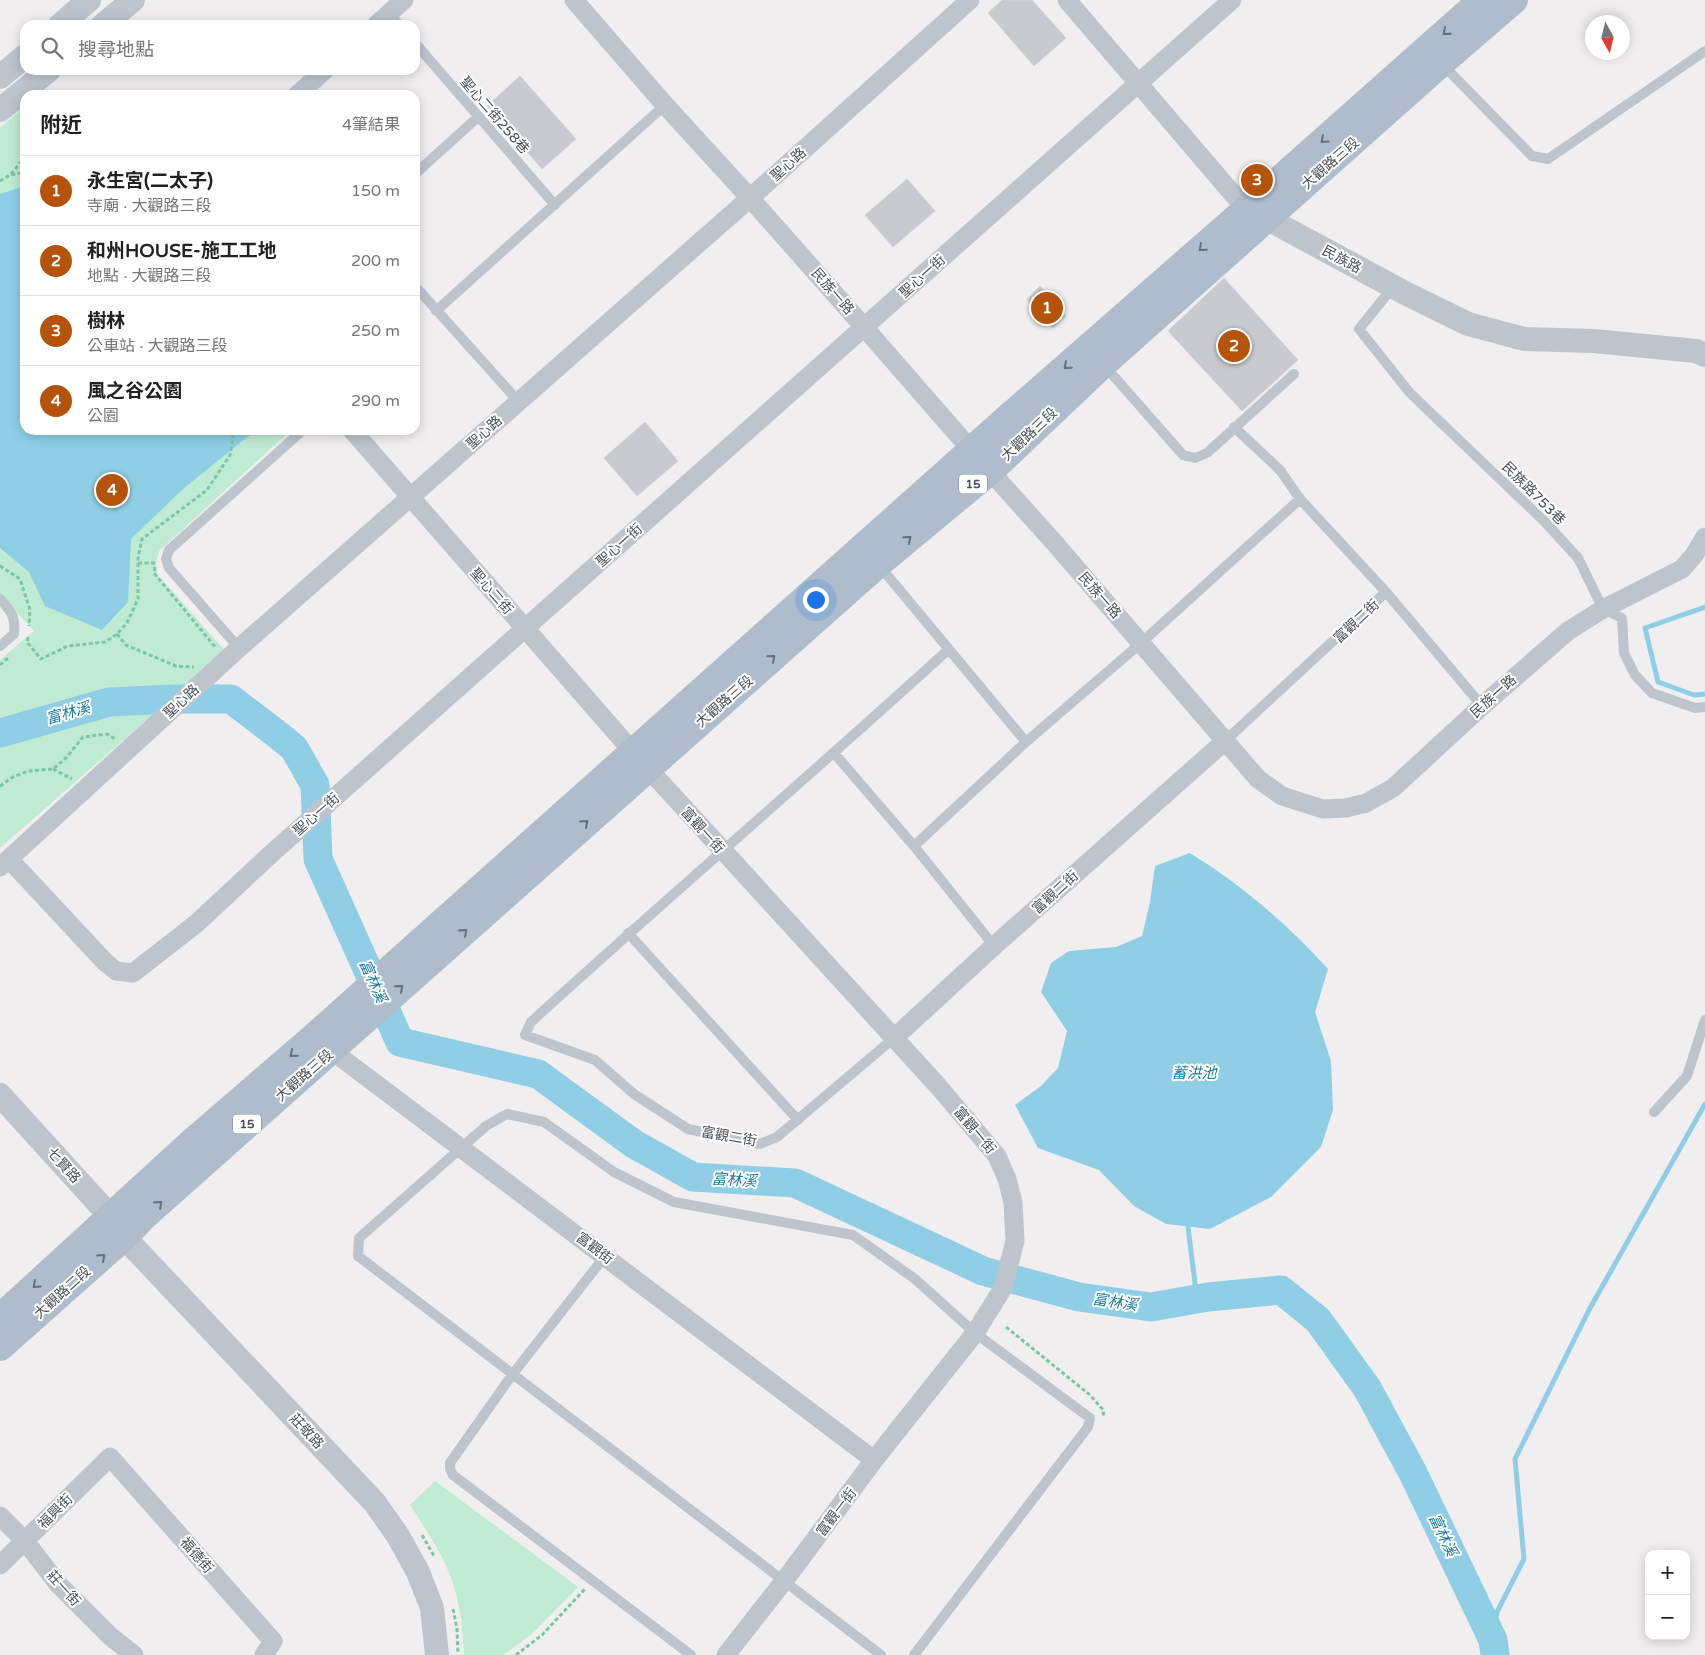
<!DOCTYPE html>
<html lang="zh-TW">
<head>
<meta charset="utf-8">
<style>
	:root { --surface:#fff; --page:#f6f6f6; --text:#222; --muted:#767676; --line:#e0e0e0; --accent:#b45309 }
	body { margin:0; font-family:"Varela Round","Noto Sans TC",sans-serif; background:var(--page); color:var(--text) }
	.controls { position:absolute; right:15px; bottom:15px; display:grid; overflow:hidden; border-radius:10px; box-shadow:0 2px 12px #0003 }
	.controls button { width:45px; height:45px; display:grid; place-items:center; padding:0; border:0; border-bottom:1px solid var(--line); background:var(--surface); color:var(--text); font:25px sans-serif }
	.compass { position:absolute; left:1585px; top:15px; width:45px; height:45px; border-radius:50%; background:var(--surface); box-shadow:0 2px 12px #0003; rotate:172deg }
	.you { position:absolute; left:815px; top:599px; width:18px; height:18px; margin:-12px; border:4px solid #fff; border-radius:50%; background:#1a73e8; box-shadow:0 0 0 8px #1a73e833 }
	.badge { display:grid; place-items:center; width:32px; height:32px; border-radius:50%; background:var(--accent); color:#fff; font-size:16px; font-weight:700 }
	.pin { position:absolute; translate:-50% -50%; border:2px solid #fff; box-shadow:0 1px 5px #0006 }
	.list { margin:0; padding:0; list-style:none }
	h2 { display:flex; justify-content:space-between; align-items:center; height:65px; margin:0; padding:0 20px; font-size:21px }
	h2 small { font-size:16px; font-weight:400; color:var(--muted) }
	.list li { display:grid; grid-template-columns:32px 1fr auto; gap:15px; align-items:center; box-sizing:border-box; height:70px; padding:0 20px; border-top:1px solid var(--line) }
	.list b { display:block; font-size:19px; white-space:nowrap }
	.list p { margin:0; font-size:16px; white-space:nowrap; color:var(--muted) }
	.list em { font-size:16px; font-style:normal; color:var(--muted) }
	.icon { flex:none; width:28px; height:28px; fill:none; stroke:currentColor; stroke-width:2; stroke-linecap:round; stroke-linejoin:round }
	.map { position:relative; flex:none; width:1705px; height:1655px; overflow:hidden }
	.search { position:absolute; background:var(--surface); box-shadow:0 2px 12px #0003; left:20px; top:20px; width:400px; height:55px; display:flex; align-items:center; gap:12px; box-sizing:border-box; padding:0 18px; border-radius:15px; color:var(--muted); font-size:19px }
	.panel { position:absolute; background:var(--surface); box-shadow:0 2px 12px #0003; left:20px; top:90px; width:400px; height:345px; border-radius:15px }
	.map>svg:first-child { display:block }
</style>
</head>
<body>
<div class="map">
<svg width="1705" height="1655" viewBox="0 0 1705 1655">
	<rect width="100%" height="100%" fill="#f0eeee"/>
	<path fill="#bfebd3" d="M25 106V430H291L159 551 156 563 157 574 225 651 0 848V660L34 631 0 594V128Z
		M435 1481 578 1587 532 1634 503 1655H464C463 1633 461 1611 455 1590 447 1560 427 1531 410 1505Z"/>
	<path fill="#8fcee5" d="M25 186V430H256L183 489 131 539 128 602 102 630 45 606 29 572 0 548V194Z
		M1190 853C1242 885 1287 924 1328 969L1315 1012 1331 1061 1333 1110 1321 1147 1271 1197 1210 1229 1166 1224 1134 1206 1099 1170 1038 1148 1015 1105 1041 1086 1058 1068 1067 1031 1041 992 1051 963 1069 951 1116 947 1142 936 1150 902 1155 866Z"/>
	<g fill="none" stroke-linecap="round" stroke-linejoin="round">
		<path stroke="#8fcee5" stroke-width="5" d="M1705 607 1645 628 1658 682 1694 695 1705 694
			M1188 1227 1197 1299
			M1493 1640 1497 1612 1524 1559 1515 1459 1589 1310 1705 1104"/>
		<path stroke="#8fcee5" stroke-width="29" d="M0 733 109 702 172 699H231L278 735 294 748 315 785 318 859 400 1042 538 1074 634 1144 693 1177 795 1183 983 1271 1079 1297 1151 1307 1208 1297 1281 1290 1318 1320 1367 1388 1413 1473 1493 1640 1495 1655"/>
	</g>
	<path fill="#c8cad0" stroke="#d2d4d9" d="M1002 0H1032L1066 38 1034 66 988 13Z
		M520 76 576 139 542 169 487 106Z
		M907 179 935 211 893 247 865 215Z
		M1224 278 1298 360 1242 411 1168 331Z
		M1040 286 1066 316 1053 328 1027 300Z
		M645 422 678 461 637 496 604 458Z"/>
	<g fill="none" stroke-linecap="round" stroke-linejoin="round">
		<path stroke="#7ac7a5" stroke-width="3" stroke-dasharray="4 2.5" stroke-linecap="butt" d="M11 174 25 157
			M0 181 10 175 25 172
			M138 563H155
			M0 566 20 579 30 610 29 626
			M155 567 154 573 216 648
			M117 634 126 645 176 666 194 667
			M28 637 27 642 41 659 68 646 105 642 117 634 127 623 138 599V558L142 539 207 490 230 455 234 430
			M0 665 9 657
			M53 769 72 779
			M0 786 13 777 28 771 53 769 66 758 83 737 107 734 115 739
			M1006 1327 1090 1395 1104 1411 1103 1416
			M422 1535 434 1556
			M453 1609 457 1629 458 1654
			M516 1655 542 1635 585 1589"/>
		<path stroke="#bdc4cc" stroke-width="10" d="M389 13 399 25
			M415 43 555 205
			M1441 63 1532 156 1548 159 1705 51
			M415 174 478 117
			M415 286 518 401
			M1393 287 1359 329 1410 393 1545 522 1578 558 1603 609 1622 618 1624 653 1635 675 1652 693 1695 708 1705 707
			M436 311 665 105
			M1104 365 1183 455 1195 458 1207 453 1294 374
			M1234 427 1280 470 1300 499 1386 592 1482 706
			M878 564 1026 742
			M0 599C11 611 16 617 14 634L0 646
			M239 648 169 568 166 559 169 550 303 430
			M1225 741 1386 592
			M834 753 914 846 994 946
			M914 846 1026 742 1141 643 1300 499
			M628 933 798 1120
			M894 1038 777 1137 760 1144 688 1129 634 1094 595 1060 525 1035 531 1022C669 896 811 775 949 649
			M1654 1112 1687 1076 1705 1020
			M605 1256 512 1375 450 1463V1469L453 1475 691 1655
			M881 1655 358 1256 359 1238 486 1126 507 1114 544 1122 614 1172 674 1202 853 1235 915 1279 975 1333 1090 1418 1088 1427 914 1655"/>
		<path stroke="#bdc4cc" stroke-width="19" d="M574 0 665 105 750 198 864 327 972 451 1052 540 1258 779 1282 796 1323 809 1346 808 1366 803 1393 788 1482 706 1568 631 1603 609 1682 569 1694 555 1705 537
			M1067 0 1238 200 1249 207
			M376 25 404 0
			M297 95 325 70
			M352 430 633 752 938 1086 997 1156 1007 1179 1013 1202 1015 1241 1003 1288 975 1333 874 1460 784 1581 726 1655
			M9 859 105 962 116 971 133 973 197 923 271 854 1232 0
			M0 867 239 648 750 198 970 0
			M894 1038 994 946 1225 741
			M323 1044 874 1460
			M0 1516 25 1541 58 1584 110 1636 134 1655
			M0 1565 110 1457 273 1641 264 1655"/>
		<path stroke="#bdc4cc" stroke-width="24" d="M60 25 89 0
			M103 25 133 0
			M0 77 25 56
			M0 110 49 70
			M1252 209 1266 218 1405 293 1468 324 1524 339 1594 341 1696 351 1705 355
			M0 1095 110 1216 124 1237 375 1503 398 1536 418 1572 432 1608 437 1655"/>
		<path stroke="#afbccb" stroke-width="28" d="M0 1318 191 1143 315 1036 1010 416 1249 207 1482 0
			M0 1347 124 1237 143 1217 878 564 990 471 1103 364 1441 63 1514 0"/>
	</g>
	<defs><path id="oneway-chevron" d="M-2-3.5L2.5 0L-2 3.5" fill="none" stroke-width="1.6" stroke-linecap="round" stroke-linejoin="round" transform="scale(1.25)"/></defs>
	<g stroke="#66707c">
		<use href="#oneway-chevron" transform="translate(1446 32) rotate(139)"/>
		<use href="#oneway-chevron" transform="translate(1324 140) rotate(138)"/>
		<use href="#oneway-chevron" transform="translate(1202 248) rotate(139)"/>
		<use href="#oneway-chevron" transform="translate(1067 366) rotate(139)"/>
		<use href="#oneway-chevron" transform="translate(908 539) rotate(-40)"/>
		<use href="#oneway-chevron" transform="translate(772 658) rotate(-41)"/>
		<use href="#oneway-chevron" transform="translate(585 823) rotate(-42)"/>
		<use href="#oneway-chevron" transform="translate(464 932) rotate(-42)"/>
		<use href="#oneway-chevron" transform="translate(400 988) rotate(-41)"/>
		<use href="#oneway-chevron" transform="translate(293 1054) rotate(139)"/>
		<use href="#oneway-chevron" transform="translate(159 1204) rotate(-42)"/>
		<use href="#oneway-chevron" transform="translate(102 1257) rotate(-42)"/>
		<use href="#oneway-chevron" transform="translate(36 1285) rotate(138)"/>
	</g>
	<g text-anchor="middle" stroke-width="4" stroke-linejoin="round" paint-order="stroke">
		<g fill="#fff" stroke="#7e848c" stroke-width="1">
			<rect x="959" y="474.5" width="28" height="19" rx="4"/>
			<rect x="233" y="1114.5" width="28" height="19" rx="4"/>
		</g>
		<g font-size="12" font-weight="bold" fill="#47505a">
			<text x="973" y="488">15</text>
			<text x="247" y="1128">15</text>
		</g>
		<g font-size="14" fill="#47505a" stroke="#fff">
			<text transform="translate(495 115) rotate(49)" y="5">聖心二街258巷</text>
			<text transform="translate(1330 163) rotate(-41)" y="5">大觀路三段</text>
			<text transform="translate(788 164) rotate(-42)" y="5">聖心路</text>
			<text transform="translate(1342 259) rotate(28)" y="5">民族路</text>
			<text transform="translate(922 276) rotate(-42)" y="5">聖心一街</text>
			<text transform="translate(833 291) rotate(49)" y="5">民族一路</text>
			<text transform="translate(484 432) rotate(-42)" y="5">聖心路</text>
			<text transform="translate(1029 434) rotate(-43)" y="5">大觀路三段</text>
			<text transform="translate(1534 493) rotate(45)" y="5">民族路753巷</text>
			<text transform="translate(619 545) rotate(-42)" y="5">聖心一街</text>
			<text transform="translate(492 591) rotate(49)" y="5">聖心二街</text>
			<text transform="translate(1100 595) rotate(49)" y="5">民族一路</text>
			<text transform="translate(1356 621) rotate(-43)" y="5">富觀二街</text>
			<text transform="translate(1493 696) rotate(-42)" y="5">民族一路</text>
			<text transform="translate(181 701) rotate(-43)" y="5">聖心路</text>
			<text transform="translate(724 701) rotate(-41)" y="5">大觀路三段</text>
			<text transform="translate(316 814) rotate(-41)" y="5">聖心一街</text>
			<text transform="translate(703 830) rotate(48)" y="5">富觀一街</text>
			<text transform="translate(1055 892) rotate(-42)" y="5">富觀二街</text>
			<text transform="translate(304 1075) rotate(-41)" y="5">大觀路三段</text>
			<text transform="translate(975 1130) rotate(50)" y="5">富觀一街</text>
			<text transform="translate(729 1136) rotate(10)" y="5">富觀二街</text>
			<text transform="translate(64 1165) rotate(48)" y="5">七賢路</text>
			<text transform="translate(595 1248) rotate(37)" y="5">富觀街</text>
			<text transform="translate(62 1292) rotate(-42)" y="5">大觀路二段</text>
			<text transform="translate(307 1431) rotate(47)" y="5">莊敬路</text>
			<text transform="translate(55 1511) rotate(-45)" y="5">福興街</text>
			<text transform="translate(836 1512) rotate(-53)" y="5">富觀一街</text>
			<text transform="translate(197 1555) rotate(49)" y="5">福德街</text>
			<text transform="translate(64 1588) rotate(48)" y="5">莊一街</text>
		</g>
		<g font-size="15" font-style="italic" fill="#177a9e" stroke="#fff">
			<text transform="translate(68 713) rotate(-16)" y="5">富林溪</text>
			<text transform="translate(373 981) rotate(66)" y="5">富林溪</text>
			<text x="1194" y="1078">蓄洪池</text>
			<text transform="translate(734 1180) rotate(3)" y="5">富林溪</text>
			<text transform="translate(1115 1302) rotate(8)" y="5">富林溪</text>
			<text transform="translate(1443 1535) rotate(64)" y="5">富林溪</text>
		</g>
	</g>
</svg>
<div class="controls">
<button>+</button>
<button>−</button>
</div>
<svg class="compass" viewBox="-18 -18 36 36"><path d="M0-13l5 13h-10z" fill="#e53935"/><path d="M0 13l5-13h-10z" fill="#767676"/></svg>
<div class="you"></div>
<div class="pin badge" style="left:1047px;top:308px">1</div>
<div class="pin badge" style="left:1234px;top:346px">2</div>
<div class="pin badge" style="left:1257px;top:180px">3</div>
<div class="pin badge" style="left:112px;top:490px">4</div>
<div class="search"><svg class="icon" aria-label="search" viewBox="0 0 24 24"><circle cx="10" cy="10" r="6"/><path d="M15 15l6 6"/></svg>搜尋地點</div>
<section class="panel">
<h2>附近<small>4筆結果</small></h2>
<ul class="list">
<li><span class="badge">1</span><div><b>永生宮(二太子)</b><p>寺廟 · 大觀路三段</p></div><em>150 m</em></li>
<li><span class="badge">2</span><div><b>和州HOUSE-施工工地</b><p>地點 · 大觀路三段</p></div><em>200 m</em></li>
<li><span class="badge">3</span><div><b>樹林</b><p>公車站 · 大觀路三段</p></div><em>250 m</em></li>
<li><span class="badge">4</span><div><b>風之谷公園</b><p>公園</p></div><em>290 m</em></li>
</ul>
</section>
</div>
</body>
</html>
